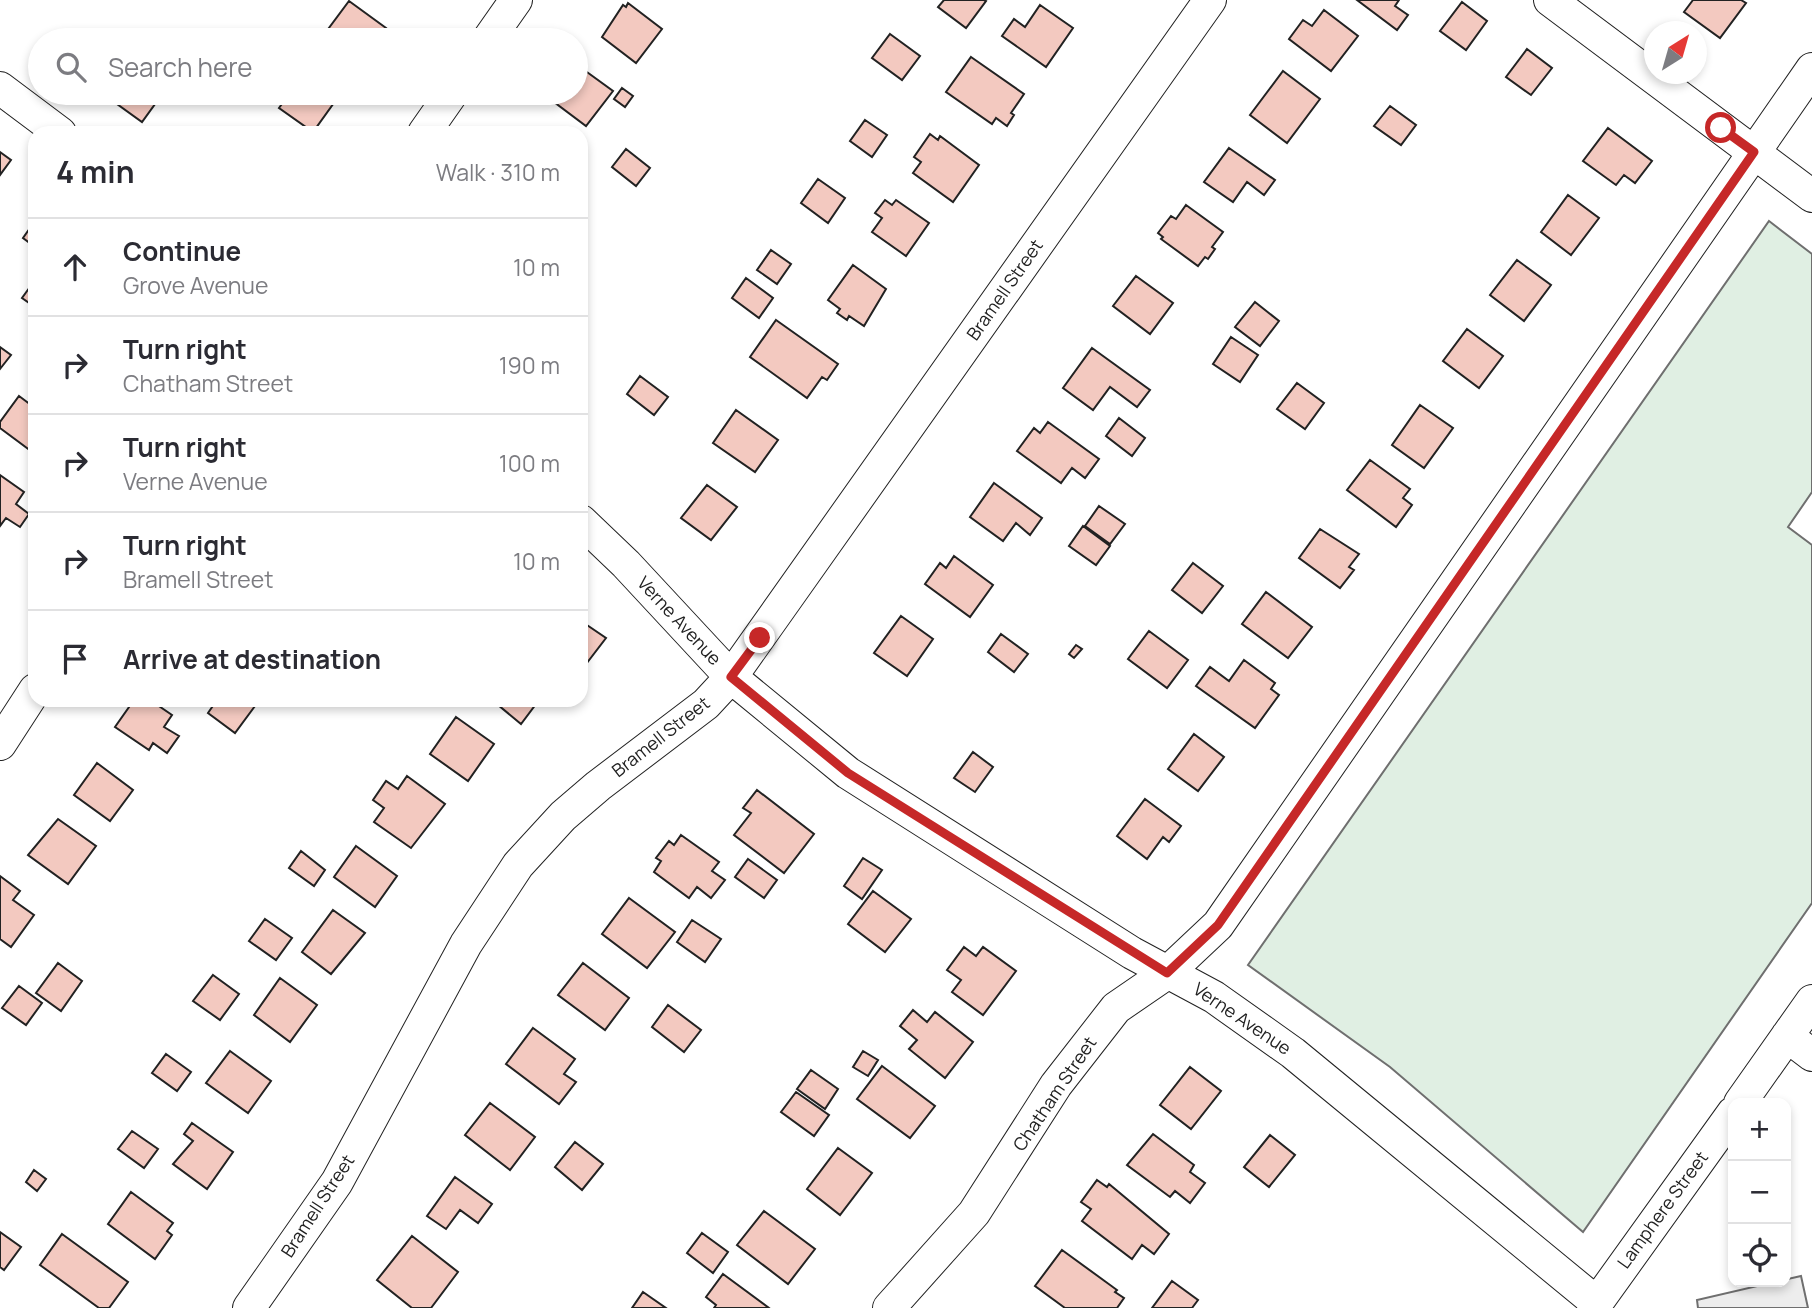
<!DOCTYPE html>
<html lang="en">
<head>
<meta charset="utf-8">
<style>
	:root { --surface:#fff; --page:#f7f7f7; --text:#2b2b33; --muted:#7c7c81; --line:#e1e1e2 }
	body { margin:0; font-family:Manrope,sans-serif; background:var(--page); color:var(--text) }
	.controls { position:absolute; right:21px; bottom:21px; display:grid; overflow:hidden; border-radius:14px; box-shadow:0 4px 10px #0003 }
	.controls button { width:63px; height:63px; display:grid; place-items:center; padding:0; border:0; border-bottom:2px solid var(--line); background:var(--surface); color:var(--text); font:35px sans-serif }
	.compass { position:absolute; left:1644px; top:21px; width:63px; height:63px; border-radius:50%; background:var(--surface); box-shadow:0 4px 10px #0003; rotate:37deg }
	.stop { position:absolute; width:21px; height:21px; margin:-16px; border:5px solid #c62828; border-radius:50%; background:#fff }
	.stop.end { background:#c62828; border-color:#fff; box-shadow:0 2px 7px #0008 }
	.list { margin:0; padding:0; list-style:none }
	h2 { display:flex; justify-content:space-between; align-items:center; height:91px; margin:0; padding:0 28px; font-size:30px }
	h2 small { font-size:23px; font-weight:400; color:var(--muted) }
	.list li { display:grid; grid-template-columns:46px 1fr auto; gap:21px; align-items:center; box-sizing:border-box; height:98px; padding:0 28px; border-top:2px solid var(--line) }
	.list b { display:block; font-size:26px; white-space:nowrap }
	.list p { margin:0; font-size:23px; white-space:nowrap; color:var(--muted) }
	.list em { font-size:23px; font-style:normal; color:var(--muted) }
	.icon { flex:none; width:38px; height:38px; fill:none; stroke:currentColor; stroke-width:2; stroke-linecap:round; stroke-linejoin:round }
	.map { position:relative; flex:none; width:1812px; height:1308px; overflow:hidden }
	.search { position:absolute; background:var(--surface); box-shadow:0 4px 10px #0003; left:28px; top:28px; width:560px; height:77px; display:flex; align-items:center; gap:18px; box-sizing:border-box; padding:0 24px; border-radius:38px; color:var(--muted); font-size:26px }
	.panel { position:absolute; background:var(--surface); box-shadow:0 4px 10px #0003; left:28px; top:126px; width:560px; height:581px; border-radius:21px }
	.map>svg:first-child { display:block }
</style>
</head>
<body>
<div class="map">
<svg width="1812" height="1308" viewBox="0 0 1812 1308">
	<rect width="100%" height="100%" fill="#fff"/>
	<path fill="#e0efe3" stroke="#6f6f6f" stroke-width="2" d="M1769 221 1812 254V492L1788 527 1812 545V903L1583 1232 1390 1067 1248 965Z"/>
	<path fill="#ededed" stroke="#6f6f6f" stroke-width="2" d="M1801 1276 1808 1308H1698L1697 1300Z"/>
	<path fill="#f3c9c0" stroke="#222" stroke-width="2" d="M944 0H984L986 1 966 28 938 7Z
		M1357 0H1399L1395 6 1408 15 1397 30Z
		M1693 0H1741L1746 3 1720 38 1684 12Z
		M349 1 386 28 378 40H320Z
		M1462 2 1487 21 1466 50 1440 31Z
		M628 3 662 29 636 63 602 37 623 5 626 7Z
		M1040 5 1073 28 1046 67 1002 36 1014 19 1025 27Z
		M1324 10 1358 36 1331 71 1289 39 1303 20 1312 26Z
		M890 34 920 56 902 80 872 58Z
		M1527 49 1552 68 1531 95 1506 77Z
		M971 57 1024 94 1011 113 1014 115 1007 126 996 118 992 124 946 92Z
		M580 67 613 91 586 126 554 102 561 93H576V73Z
		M1283 71 1320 99 1287 143 1250 115Z
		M622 88 633 96 625 107 614 99Z
		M125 93H163L142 122 117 104Z
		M290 93H341L313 132 279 108Z
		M1390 106 1416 125 1401 145 1374 126Z
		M865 120 887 135 872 157 850 141Z
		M1608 128 1652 161 1635 183 1624 175 1616 185 1583 161Z
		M930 134 938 140 940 136 979 165 953 202 913 173 921 162 914 157Z
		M1229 148 1275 180 1264 195 1247 182 1233 202 1204 182Z
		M626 149 650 168 636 186 612 167Z
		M0 152 11 160 0 175Z
		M818 179 845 198 828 223 801 203Z
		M1568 195 1599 218 1571 255 1541 232Z
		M885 200 892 205 896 200 929 223 906 256 872 232 882 218 875 213Z
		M1186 205 1223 232 1212 247 1215 249 1208 259 1205 257 1198 266 1161 239 1163 237 1158 233 1171 216 1176 219Z
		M35 221V247L23 238Z
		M771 250 791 264 777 284 757 270Z
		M1517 260 1551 285 1524 321 1490 295Z
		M853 265 886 289 864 326 849 316 847 320 837 313 840 309 828 300Z
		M1136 276 1173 303 1150 334 1113 306Z
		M746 278 773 298 759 318 732 298Z
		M35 280V307L22 298Z
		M1255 302 1279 321 1260 346 1235 327Z
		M776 320 838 364 827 380 822 377 807 398 750 357Z
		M1467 329 1503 356 1479 388 1443 361Z
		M1231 337 1258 355 1240 382 1213 364Z
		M0 347 11 355 0 369Z
		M1092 348 1150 390 1137 407 1110 387 1093 410 1063 388Z
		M640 376 668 397 654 415 627 394Z
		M1297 383 1324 403 1305 429 1277 409Z
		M19 396 35 408V454L0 428V422Z
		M1420 405 1453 428 1424 468 1392 445Z
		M736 410 778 440 755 472 713 443Z
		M1119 418 1145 438 1132 456 1106 436Z
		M1048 422 1099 459 1085 478 1072 468 1061 483 1017 451 1034 428 1040 433Z
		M1370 460 1410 489 1403 498 1412 505 1396 527 1347 490Z
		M0 475 24 492 16 504 29 514 20 527 6 518 0 526Z
		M994 483 1042 518 1030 535 1016 523 1003 541 970 517Z
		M707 485 737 507 711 540 681 518Z
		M1099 506 1125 524 1110 544 1085 526Z
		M1083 526 1110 546 1096 565 1069 546Z
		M1320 529 1359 554 1349 567 1354 570 1340 588 1299 558Z
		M954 556 993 585 970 617 925 584 940 563 946 568Z
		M1193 563 1223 586 1202 613 1172 590Z
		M1266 592 1312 627 1288 658 1242 624Z
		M901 616 933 639 907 676 874 653Z
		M581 621 606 638 583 668 581 667Z
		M1149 631 1188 660 1167 688 1128 659Z
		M1001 634 1028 654 1014 672 988 652Z
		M1076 645 1082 649 1074 658 1069 654Z
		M1244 660 1275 683 1271 689 1279 695 1255 728 1196 686 1210 667 1229 681Z
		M134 700H150L172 715 164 727 179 736 167 753 153 743 149 750 115 727Z
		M217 700H246L255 706 235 733 208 713Z
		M492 700H539L521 724Z
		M456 717 494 744 468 781 430 754Z
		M1194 734 1224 757 1198 791 1168 769Z
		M973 752 993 767 975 792 954 778Z
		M97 763 133 790 110 821 74 795Z
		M407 776 445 804 411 848 374 822 384 808 373 800 386 781 398 789Z
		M757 790 814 834 784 873 734 835 751 813 743 808Z
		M1145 799 1181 826 1169 842 1163 837 1147 859 1117 836Z
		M58 819 96 846 68 884 28 855Z
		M681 835 719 862 712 871 725 880 711 898 697 887 689 898 654 872 661 861 656 858 669 841 674 845Z
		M356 846 397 876 375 907 334 877Z
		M301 851 325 870 314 886 289 868Z
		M863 858 882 870 862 899 844 886Z
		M748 859 777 880 764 898 735 877Z
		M0 876 20 891 13 900 34 915 11 947 0 939Z
		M873 891 911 919 885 952 848 924Z
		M629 898 675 932 647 968 602 934Z
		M333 910 365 933 331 974 302 952Z
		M265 919 292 938 276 960 249 941Z
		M692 920 721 939 705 962 677 942Z
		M964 947 976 956 983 947 1016 971 983 1015 952 992 961 980 947 970Z
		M58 963 82 981 61 1011 36 993Z
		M583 963 629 998 605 1030 558 995Z
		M213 975 239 994 220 1020 193 1001Z
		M280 978 317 1005 290 1042 254 1015Z
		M19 986 42 1003 26 1025 2 1008Z
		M668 1005 701 1030 684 1052 652 1027Z
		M913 1010 927 1022 935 1012 973 1042 945 1078 909 1049 917 1040 900 1026Z
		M533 1028 575 1059 564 1074 576 1082 559 1104 506 1064Z
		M230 1051 271 1081 248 1113 206 1083Z
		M863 1051 878 1060 868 1076 853 1067Z
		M166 1054 191 1072 177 1091 152 1073Z
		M882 1066 935 1106 910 1138 857 1099Z
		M1190 1067 1221 1091 1191 1129 1160 1105Z
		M811 1070 838 1089 825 1109 797 1089Z
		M796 1092 829 1115 814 1136 781 1112Z
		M490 1103 535 1137 510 1170 465 1135Z
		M192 1123 233 1152 207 1189 173 1164 193 1141 184 1134Z
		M132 1131 158 1149 144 1168 118 1149Z
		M1153 1134 1194 1165 1190 1172 1205 1183 1190 1203 1175 1191 1170 1197 1127 1165Z
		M1270 1135 1295 1155 1269 1187 1244 1167Z
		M575 1142 603 1164 582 1190 555 1167Z
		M838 1148 872 1173 840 1215 807 1189Z
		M34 1170 46 1179 37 1191 26 1182Z
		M455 1177 492 1204 478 1223 460 1210 446 1229 427 1216Z
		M1097 1180 1107 1187 1109 1184 1169 1234 1154 1254 1142 1245 1132 1259 1082 1221 1091 1209 1081 1202Z
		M131 1192 173 1223 167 1231 172 1235 155 1259 108 1224Z
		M764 1211 815 1249 788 1284 737 1245Z
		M0 1232 21 1247 4 1270 0 1267Z
		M702 1233 728 1252 713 1273 687 1253Z
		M62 1234 128 1282 109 1308H99L40 1265Z
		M412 1236 458 1272 431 1308H412L377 1280Z
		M1062 1250 1117 1290 1115 1292 1124 1298 1117 1308H1065L1035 1286Z
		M723 1274 769 1308H714L716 1305 706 1297Z
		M1172 1281 1198 1300 1192 1308H1152Z
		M643 1292 666 1308H632Z"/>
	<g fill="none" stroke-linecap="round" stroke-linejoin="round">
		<g stroke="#222" stroke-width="34">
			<path id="street" d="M1550 0 1812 196
				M488 40 516 0
				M0 88 60 133
				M424 133 452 93
				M581 521 626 564 731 677 848 773 1132 953 1214 997 1293 1053 1597 1303
				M0 744 35 690
				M1787 1036 1812 1055
				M1740 1103 1812 1001
				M249 1308 337 1182 466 944 518 865 563 816 598 786 706 704 731 677 1210 0
				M889 1308 974 1213 1056 1085 1116 1008 1167 973 1218 925 1812 69
				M1593 1308 1733 1113"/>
		</g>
		<use href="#street" stroke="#fff" stroke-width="32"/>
	</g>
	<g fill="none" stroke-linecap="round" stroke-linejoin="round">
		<path stroke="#c62828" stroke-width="9" d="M760 638 731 677 848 773 1167 973 1218 925 1754 152 1721 128"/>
	</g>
	<g text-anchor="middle" stroke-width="5" stroke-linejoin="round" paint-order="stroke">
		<g font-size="18" fill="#222" stroke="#fff">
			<text transform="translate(1005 290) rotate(-55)" y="6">Bramell Street</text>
			<text transform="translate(679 621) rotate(47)" y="6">Verne Avenue</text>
			<text transform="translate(661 737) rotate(-38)" y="6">Bramell Street</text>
			<text transform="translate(1242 1019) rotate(34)" y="6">Verne Avenue</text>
			<text transform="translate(1055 1094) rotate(-56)" y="6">Chatham Street</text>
			<text transform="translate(318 1206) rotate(-57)" y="6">Bramell Street</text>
			<text transform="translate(1663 1210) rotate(-54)" y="6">Lamphere Street</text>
		</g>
	</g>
</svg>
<div class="controls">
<button>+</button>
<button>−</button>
<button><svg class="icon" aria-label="locate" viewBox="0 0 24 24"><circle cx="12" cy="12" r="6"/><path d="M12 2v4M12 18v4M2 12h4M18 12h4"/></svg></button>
</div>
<svg class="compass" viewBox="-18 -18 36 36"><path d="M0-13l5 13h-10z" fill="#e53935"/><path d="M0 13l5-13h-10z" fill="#7c7c81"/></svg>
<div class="stop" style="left:1721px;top:128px"></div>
<div class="stop end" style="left:760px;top:638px"></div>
<div class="search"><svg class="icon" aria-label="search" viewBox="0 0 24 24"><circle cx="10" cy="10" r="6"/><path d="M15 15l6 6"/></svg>Search here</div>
<section class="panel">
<h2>4 min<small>Walk · 310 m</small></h2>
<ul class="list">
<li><svg class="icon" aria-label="ahead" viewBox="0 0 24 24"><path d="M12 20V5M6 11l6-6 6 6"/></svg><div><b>Continue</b><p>Grove Avenue</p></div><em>10 m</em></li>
<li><svg class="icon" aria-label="right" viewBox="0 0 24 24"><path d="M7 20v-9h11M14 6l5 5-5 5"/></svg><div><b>Turn right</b><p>Chatham Street</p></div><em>190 m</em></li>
<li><svg class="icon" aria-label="right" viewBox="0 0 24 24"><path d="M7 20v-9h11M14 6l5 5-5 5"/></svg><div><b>Turn right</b><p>Verne Avenue</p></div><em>100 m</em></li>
<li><svg class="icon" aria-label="right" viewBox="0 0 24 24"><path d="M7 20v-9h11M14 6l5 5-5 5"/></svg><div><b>Turn right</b><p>Bramell Street</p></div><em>10 m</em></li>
<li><svg class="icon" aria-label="arrive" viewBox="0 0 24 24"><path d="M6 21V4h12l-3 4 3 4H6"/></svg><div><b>Arrive at destination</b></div></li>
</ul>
</section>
</div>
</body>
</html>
